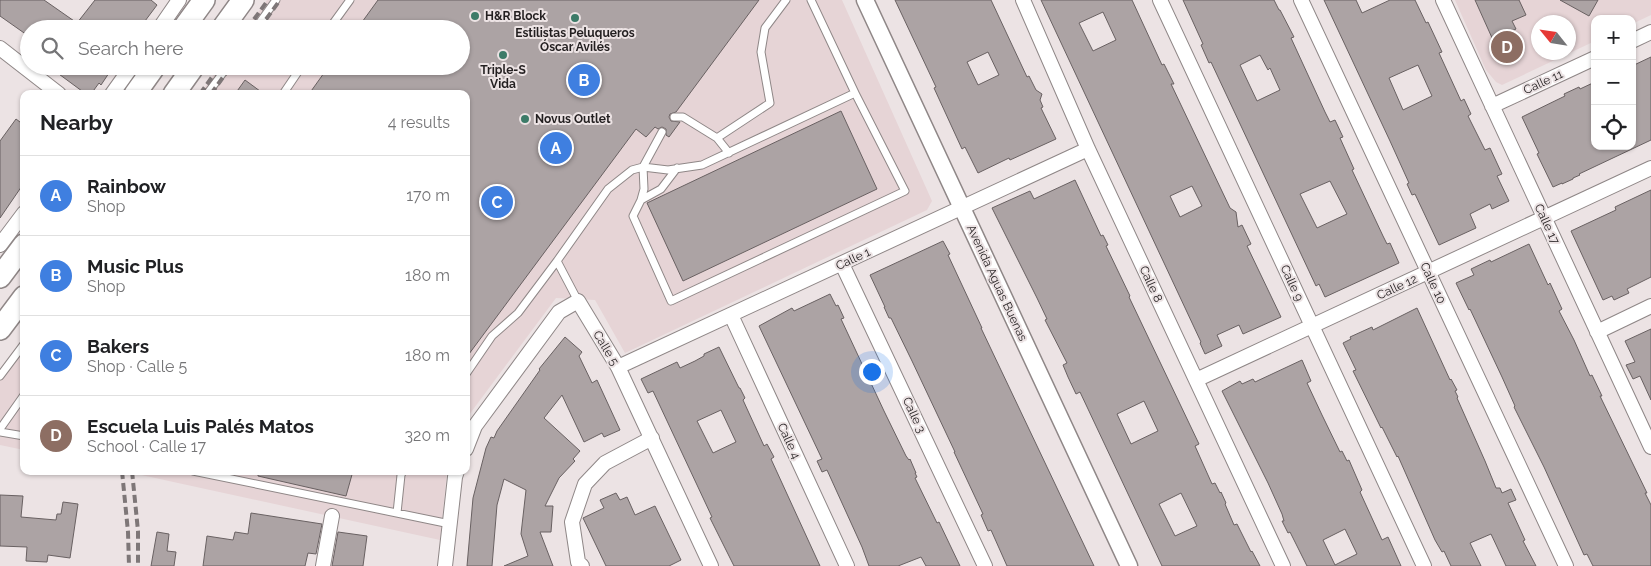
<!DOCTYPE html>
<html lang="en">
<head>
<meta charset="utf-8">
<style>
	:root { --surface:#fff; --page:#f2f2f2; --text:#202124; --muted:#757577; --line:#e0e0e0; --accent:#0b8043 }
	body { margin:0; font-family:Raleway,sans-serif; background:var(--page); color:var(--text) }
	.controls { position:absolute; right:15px; top:15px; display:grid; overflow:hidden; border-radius:10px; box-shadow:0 1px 4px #0004 }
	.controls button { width:45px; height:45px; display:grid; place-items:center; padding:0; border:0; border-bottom:1px solid var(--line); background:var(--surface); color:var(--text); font:25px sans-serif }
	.compass { position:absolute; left:1531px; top:15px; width:45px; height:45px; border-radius:50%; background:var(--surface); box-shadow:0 1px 4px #0004; rotate:300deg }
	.you { position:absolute; left:871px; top:371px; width:18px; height:18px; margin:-12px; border:4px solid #fff; border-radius:50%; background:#1a73e8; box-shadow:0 0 0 8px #1a73e833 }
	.badge { display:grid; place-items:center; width:32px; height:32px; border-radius:50%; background:var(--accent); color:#fff; font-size:16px; font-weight:700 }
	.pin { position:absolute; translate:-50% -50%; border:2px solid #fff; box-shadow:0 1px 5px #0006 }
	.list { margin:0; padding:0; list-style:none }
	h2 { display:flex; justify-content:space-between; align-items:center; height:65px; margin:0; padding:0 20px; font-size:21px }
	h2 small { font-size:16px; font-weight:400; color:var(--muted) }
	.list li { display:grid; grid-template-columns:32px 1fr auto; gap:15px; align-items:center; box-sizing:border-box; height:80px; padding:0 20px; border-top:1px solid var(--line) }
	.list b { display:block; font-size:19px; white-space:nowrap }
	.list p { margin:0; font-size:16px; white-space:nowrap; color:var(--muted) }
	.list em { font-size:16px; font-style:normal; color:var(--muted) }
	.icon { flex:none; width:28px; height:28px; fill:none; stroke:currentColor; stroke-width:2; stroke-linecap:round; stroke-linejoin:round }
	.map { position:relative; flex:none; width:1651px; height:566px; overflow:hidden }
	.search { position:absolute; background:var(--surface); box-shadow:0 1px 4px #0004; left:20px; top:20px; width:450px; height:55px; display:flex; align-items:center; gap:12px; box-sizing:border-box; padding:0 18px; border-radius:28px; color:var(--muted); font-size:19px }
	.panel { position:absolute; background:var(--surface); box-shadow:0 1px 4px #0004; left:20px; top:90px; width:450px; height:385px; border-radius:10px }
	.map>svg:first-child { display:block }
</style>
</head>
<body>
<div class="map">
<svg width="1651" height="566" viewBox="0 0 1651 566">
	<rect width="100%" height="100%" fill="#ece3e4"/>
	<path fill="#e6d4d6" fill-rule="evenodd" d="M267 0H842L932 201 927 210 625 353 595 300 556 298 466 419V94H200L220 66H461V29H246Z
		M1455 0H1651V15L1632 24V19H1595V41L1502 85 1496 82 1486 70ZM1538 22H1568V52H1538Z
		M24 343V450L0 445V377Z
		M123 471H447L440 540Z"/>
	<path fill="#aca3a4" stroke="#696162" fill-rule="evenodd" d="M0 0H44L77 23 95 0H151L157 5 139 29H29L27 35 0 16Z
		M378 0H759L676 112 670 114 669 117 671 121 680 122 669 137 666 135V129L662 127 658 129 655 127 646 137 636 129 466 358V94H309L329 66H461V29H357Z
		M895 0H991L1027 77 1029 76 1036 90 1042 94 1040 100 1043 107 1041 108 1056 139 1010 160 1009 158 978 173 965 147 962 149 934 88 936 87ZM988 52 999 75 978 85 967 62Z
		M1041 0H1132L1162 65 1164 64 1174 84H1171L1230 208 1236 212 1238 227 1242 225 1251 244 1247 246 1281 317 1243 334 1239 325 1217 335 1222 346 1205 354 1200 343 1201 342ZM1103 12 1116 40 1093 51 1079 23ZM1192 186 1202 206 1180 217 1170 196Z
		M1183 0H1274L1279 10H1280L1294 37 1291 38 1325 112 1330 122 1335 120 1343 137 1340 138 1354 169 1352 170 1383 236 1387 244 1390 243 1399 263 1325 297 1319 284 1316 286 1211 62 1209 63 1201 45 1203 44ZM1260 55 1268 70 1270 68 1280 90 1257 101 1240 65ZM1330 181 1347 214 1317 228 1300 194Z
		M1324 0H1356L1362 13 1390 0H1415L1426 23 1428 22 1442 52 1439 53 1461 101 1464 99 1471 114 1468 116 1485 150 1490 148 1502 174 1497 176 1509 201 1492 209 1490 204 1470 214 1476 228 1439 245 1415 194 1412 195 1407 184 1409 183 1390 141ZM1418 65 1432 96 1403 110 1389 78Z
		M1475 0H1519L1526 15 1512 21 1516 29 1493 40Z
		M1560 0H1598L1589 16Z
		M1651 57V140L1579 174 1580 175 1573 178V179L1562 184V183L1553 187 1537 154 1539 153 1522 117 1565 96 1564 94 1579 87 1580 89 1595 82V146H1632V66Z
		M48 66H100L109 73 101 85 99 83 91 94H86Z
		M245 80 264 94H235Z
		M841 111 877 189 683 281 647 203Z
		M16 119 24 125V183L0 218V141Z
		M1075 180 1101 236 1103 235 1108 245 1106 246 1130 296 1129 297 1199 444 1195 446 1212 484 1215 483 1220 493 1221 492 1226 503 1225 504 1234 525 1237 524 1251 552 1252 551 1260 566H1162L1080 392 1076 394 1068 377 1063 365 1067 363 1045 320 1047 319 1037 298 992 208 1030 191 1034 199ZM1144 401 1158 431 1131 444 1117 414ZM1181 493 1197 526 1175 536 1159 504Z
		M1651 190V277L1627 289 1629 293 1614 300 1612 296 1603 300 1571 231 1616 210 1615 207Z
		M943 241 950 254 948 255 982 328H981L1094 566H1007L991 530 988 531 981 515 983 514 954 452H955L912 361 891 318H889L884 307H885L870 275Z
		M1529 244 1548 285 1550 283 1562 309 1559 311 1574 340 1590 376 1592 375 1602 396H1600L1647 493H1645L1651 505V566H1593L1587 554 1584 555 1544 467 1514 407 1515 406 1502 377 1470 309 1469 310 1456 283 1474 275 1471 269 1490 260 1491 262Z
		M830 294 836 306 838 305 844 318 841 319 884 411 906 456 909 460 910 459 916 473H915L917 477 915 478 937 523 939 522 960 566H926L921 557 898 566H869L862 547 827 470 822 472 817 461 822 459 759 326 792 308 794 311Z
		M1417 308 1450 380 1451 379 1457 390 1455 391 1458 397 1457 398 1485 461 1496 488H1500L1502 493 1511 489 1516 500 1508 503 1525 540 1523 541 1536 566H1506L1491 534 1470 543 1481 566H1451L1444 551 1442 552 1435 540 1398 456 1397 457 1382 427 1381 428 1353 371 1356 370 1343 343 1351 339 1350 337 1372 327 1373 330Z
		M1651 329V400L1640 376 1633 379 1626 365 1635 362 1625 341Z
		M565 337 582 352 579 356 592 383 597 380 620 430 604 437 602 433 584 442 562 395 544 418 580 451 573 459 575 461 559 478 545 506H553L551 532H540L553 566H504L528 556 521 534 526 490 504 479 497 505 492 566H467L473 498 486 448 491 437 494 438 497 431 540 370 539 369Z
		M719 347 739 388H740L745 398 743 400 764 446 767 444 774 457 771 459 820 566H734L710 518 712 517 653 391 648 393 641 379 677 362 680 368 695 361 704 356V354ZM721 410 736 442 713 453 697 421Z
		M1302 360 1311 381 1307 383 1322 415 1340 452 1342 451 1347 461 1349 460 1362 490 1360 492 1382 540 1388 537 1401 566H1307L1290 532 1288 533 1282 521H1284L1282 514 1268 483 1222 391 1240 381 1242 384 1253 379 1255 382ZM1345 529 1357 554 1335 565 1323 540Z
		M258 471H353L346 496 258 476Z
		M616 493 620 500 627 497 635 515 655 506 681 560 669 566H606L583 518 604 508 600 500Z
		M0 495 23 496 21 517 56 520 57 514H61L63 502 78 504 70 558 48 555 47 562 26 561 27 547 0 546Z
		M251 513 322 524 316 554 308 553 305 566H203L207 536 233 540 235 532 248 534Z
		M157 532 169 534 167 551 176 552 174 566H151Z
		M338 532 367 536 363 566H332Z"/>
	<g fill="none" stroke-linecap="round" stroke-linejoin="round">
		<g stroke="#8f8787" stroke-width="9">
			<path id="service" d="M255 29 276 0
				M329 29 350 0
				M207 94 228 66
				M283 94 302 66
				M674 117H683L717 138 770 103 761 52 765 28 786 0
				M662 132 643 167 644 189 641 200 633 216 671 301 905 191 855 93
				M717 138 729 153
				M641 200 661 189 677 168
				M557 261 578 301
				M466 374 492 336 518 313 557 261 608 189 632 170 643 167 668 170 702 165 855 93 811 0
				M0 376 24 344
				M0 429 24 395
				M0 432 24 436
				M193 471 450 524
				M397 513 401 475 403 471"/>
		</g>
		<g stroke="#8f8787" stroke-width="16">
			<path id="minor" d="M1023 0 1088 149 1283 566
				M1160 0 1424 566
				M1301 0 1566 566
				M1443 0 1651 447
				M159 29 179 0
				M1632 41 1651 32
				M0 48 59 94
				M112 94 132 66
				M1492 106 1595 58
				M0 245 24 213
				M842 264 985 566
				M731 315 847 566
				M1597 332 1651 306
				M618 367 1088 149
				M1196 380 1651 168
				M466 449 475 426 559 312 578 301 618 367 711 566
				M323 566 332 516
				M445 566 455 477 457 471
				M582 566 578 562 572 522 585 484 605 463 652 438"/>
		</g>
		<g stroke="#8f8787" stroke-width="19">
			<path id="tertiary" d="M865 0 1129 566"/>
		</g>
		<g stroke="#8f8787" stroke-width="24">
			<path id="primary" d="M183 29 204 0
				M222 29 243 0
				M135 94 155 66
				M174 94 194 66
				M0 277 24 245
				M0 329 24 297"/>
		</g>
		<use href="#service" stroke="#fff" stroke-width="7"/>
		<use href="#minor" stroke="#fff" stroke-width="14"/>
		<use href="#tertiary" stroke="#fff" stroke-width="16"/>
		<use href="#primary" stroke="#fff" stroke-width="21"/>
		<path stroke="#7e7778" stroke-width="4" stroke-dasharray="8 4" stroke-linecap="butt" d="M247 29 268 0
			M259 29 280 0
			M200 94 220 66
			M211 94 231 66
			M122 471 128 532 129 566
			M132 471 138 531V566"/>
	</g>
	<g fill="#3c7b68" stroke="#ece3e4" stroke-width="2">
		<circle cx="475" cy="16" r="5"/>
		<circle cx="575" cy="18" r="5"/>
		<circle cx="503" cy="55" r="5"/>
		<circle cx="525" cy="119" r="5"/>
	</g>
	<g text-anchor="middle" stroke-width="4" stroke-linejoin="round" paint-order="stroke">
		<g font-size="12" font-weight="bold" fill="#231f20" stroke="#ece3e4" text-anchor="start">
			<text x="485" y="20">H&amp;R Block</text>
			<text x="575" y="37" text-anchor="middle">Estilistas Peluqueros<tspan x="575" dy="14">Óscar Avilés</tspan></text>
			<text x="503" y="74" text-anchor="middle">Triple-S<tspan x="503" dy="14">Vida</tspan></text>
			<text x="535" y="123">Novus Outlet</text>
		</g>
		<g font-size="12" fill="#231f20" stroke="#ece3e4">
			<text transform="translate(1543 82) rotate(-25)" y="4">Calle 11</text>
			<text transform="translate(1547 224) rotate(65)" y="4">Calle 17</text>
			<text transform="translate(853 259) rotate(-25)" y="4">Calle 1</text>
			<text transform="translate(997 283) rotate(65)" y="4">Avenida Aguas Buenas</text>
			<text transform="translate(1292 283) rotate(65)" y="4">Calle 9</text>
			<text transform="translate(1433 283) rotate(65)" y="4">Calle 10</text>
			<text transform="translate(1151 284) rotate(65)" y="4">Calle 8</text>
			<text transform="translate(1397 287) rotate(-25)" y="4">Calle 12</text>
			<text transform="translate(606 348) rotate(59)" y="4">Calle 5</text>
			<text transform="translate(914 415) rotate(65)" y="4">Calle 3</text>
			<text transform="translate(789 441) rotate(65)" y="4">Calle 4</text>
		</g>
	</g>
</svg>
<div class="controls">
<button>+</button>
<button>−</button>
<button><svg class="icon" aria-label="locate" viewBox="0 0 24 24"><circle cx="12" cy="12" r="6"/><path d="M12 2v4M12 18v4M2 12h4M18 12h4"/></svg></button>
</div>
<svg class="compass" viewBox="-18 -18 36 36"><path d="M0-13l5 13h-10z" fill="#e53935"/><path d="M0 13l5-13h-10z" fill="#757577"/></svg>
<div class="you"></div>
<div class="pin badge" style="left:556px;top:148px;background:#3f7fe0">A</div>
<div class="pin badge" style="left:584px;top:80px;background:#3f7fe0">B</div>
<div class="pin badge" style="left:497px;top:202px;background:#3f7fe0">C</div>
<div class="pin badge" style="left:1507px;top:47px;background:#8d6e63">D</div>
<div class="search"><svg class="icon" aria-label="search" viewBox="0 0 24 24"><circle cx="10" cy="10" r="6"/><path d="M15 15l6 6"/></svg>Search here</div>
<section class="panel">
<h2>Nearby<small>4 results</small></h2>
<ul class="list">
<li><span class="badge" style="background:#3f7fe0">A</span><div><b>Rainbow</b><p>Shop</p></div><em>170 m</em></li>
<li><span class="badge" style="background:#3f7fe0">B</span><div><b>Music Plus</b><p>Shop</p></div><em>180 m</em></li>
<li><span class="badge" style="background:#3f7fe0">C</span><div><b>Bakers</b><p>Shop · Calle 5</p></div><em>180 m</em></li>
<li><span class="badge" style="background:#8d6e63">D</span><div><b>Escuela Luis Palés Matos</b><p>School · Calle 17</p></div><em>320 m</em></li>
</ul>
</section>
</div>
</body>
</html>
